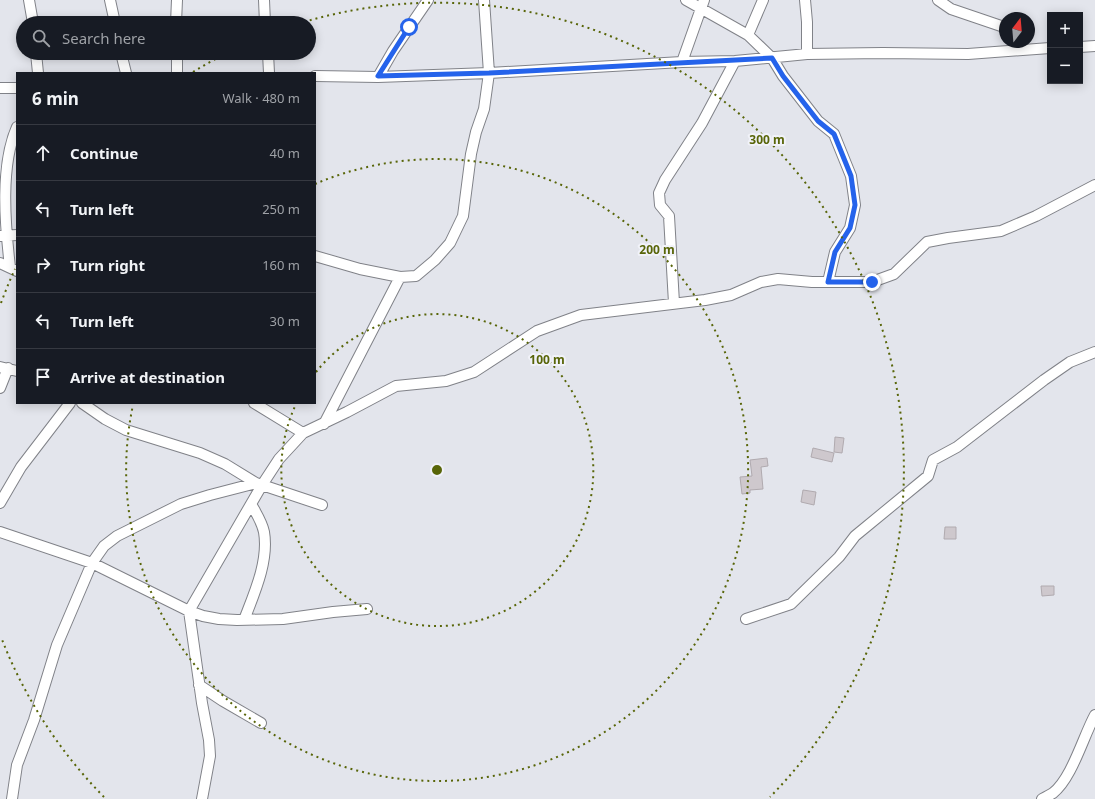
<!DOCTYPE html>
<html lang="en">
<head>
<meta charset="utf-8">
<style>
	:root { --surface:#171b24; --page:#20242c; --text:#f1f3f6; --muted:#9ea1a6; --line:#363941 }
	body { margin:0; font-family:"Noto Sans",sans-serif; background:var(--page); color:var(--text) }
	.controls { position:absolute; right:12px; top:12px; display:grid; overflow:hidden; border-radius:0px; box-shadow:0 2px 10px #0003 }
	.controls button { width:36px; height:36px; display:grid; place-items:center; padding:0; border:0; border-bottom:1px solid var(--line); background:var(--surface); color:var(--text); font:20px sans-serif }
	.compass { position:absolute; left:999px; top:12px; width:36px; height:36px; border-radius:50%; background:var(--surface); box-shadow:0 2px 10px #0003; rotate:16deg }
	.stop { position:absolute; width:12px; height:12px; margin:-9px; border:3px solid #2563eb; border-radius:50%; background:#fff }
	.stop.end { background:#2563eb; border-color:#fff; box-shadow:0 1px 4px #0008 }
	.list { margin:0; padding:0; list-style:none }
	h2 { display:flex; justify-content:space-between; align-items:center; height:52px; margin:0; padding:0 16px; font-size:17px }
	h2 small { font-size:13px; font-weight:400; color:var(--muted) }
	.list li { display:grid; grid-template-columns:26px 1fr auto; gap:12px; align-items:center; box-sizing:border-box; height:56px; padding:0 16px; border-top:1px solid var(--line) }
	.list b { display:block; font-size:15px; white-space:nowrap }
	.list em { font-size:13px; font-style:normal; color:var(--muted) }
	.icon { flex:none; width:22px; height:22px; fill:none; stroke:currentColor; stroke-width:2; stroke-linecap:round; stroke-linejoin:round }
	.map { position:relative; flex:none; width:1095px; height:799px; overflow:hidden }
	.search { position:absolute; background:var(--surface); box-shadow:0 2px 10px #0003; left:16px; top:16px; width:300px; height:44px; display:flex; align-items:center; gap:10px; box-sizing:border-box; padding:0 14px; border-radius:22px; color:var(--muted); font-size:15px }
	.panel { position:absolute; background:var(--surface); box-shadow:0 2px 10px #0003; left:16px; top:72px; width:300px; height:332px; border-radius:0px }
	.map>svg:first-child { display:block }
</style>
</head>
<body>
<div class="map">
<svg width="1095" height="799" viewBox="0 0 1095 799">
	<rect width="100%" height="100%" fill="#e3e5ec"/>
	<path fill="#cec8cd" stroke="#b0aaaf" d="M835 437 844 438 842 453 834 452Z
		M813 448 834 453 832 462 811 457Z
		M767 458 768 466 761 467 763 489 750 490V493L742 494 740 477 752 476 750 460Z
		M803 490 816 492 814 505 801 502Z
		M945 527H956V539H944Z
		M1041 586H1054V595L1042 596Z"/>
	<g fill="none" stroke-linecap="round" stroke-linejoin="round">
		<g stroke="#808288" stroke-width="12">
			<path id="minor" d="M29 0 33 23
				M110 0 115 23
				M264 0 265 23
				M686 0 748 35 772 58 783 76 818 121 834 134 851 176 855 205 850 228 835 252 828 282
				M805 0 807 22V54
				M938 0 951 9 1001 26 1005 29
				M176 23 177 0
				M748 35 763 0
				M1080 47 1095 46
				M36 53 38 73
				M121 53 126 73
				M177 53V73
				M268 53 269 73
				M682 62 704 0
				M315 76 378 77 489 73 682 62 735 61 807 54 883 53 968 54 1050 48
				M378 77 393 51 428 0
				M0 88H17
				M0 236 17 235
				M315 256 360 269 400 277 416 276 435 260 450 243 463 216 471 154 476 132 484 109 489 73 484 0
				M0 263 17 271
				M10 267C5 224 0 165 17 127
				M674 303 669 216 660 205 659 193 665 180 702 123 735 61
				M0 367 17 371
				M0 388 8 368
				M82 403 105 419 126 430 200 453 225 464 256 483
				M254 403 303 433
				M324 424 400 277
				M0 503 21 467 70 403
				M0 532 92 563 189 611 203 616 219 619 237 620 283 619 333 612 367 609
				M746 619 791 604 839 557 855 536 928 476 933 460 957 447 1044 380 1070 362 1095 352
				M244 620C254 594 269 561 264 532 262 522 256 513 251 504
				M199 685 223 701 261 723
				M12 799 17 765 34 720 57 645 92 563 104 546 117 536 181 504 210 495 256 483 322 505
				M202 799 210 756 209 740 202 703 189 611 262 485 279 459 303 433 347 412 396 386 446 381 474 372 537 331 581 315 705 300 731 295 761 282 778 279 812 282H872L894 274 927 242 948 238 1001 231 1036 216 1095 185
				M1042 799C1046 797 1050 795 1053 793 1072 778 1083 737 1095 715"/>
		</g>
		<use href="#minor" stroke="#fff" stroke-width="10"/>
	</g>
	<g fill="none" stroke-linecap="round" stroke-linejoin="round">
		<path stroke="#2563eb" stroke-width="5" d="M409 27 378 76 489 73 772 58 783 76 818 121 834 134 851 176 855 205 850 228 835 252 828 282H872"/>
	</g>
	<g fill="none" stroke="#586508" stroke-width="2" stroke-dasharray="2 4">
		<path d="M316 372A156 156 0 1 1 296 404"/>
		<path d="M315 184A311 311 0 1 1 133 405"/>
		<path d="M104 797A467 467 0 0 1 1 637M1 303A467 467 0 0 1 15 269M193 72A467 467 0 0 1 225 54M304 22A467 467 0 0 1 770 797"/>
	</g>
	<circle cx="437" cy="470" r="6" fill="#586508" stroke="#f1f2f9" stroke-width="2"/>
	<g font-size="12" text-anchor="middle" font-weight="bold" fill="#586508" stroke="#f1f2f9" stroke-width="4" stroke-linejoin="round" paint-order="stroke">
		<text x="767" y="144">300 m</text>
		<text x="657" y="254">200 m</text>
		<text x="547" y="364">100 m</text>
	</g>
</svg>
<div class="controls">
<button>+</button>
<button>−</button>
</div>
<svg class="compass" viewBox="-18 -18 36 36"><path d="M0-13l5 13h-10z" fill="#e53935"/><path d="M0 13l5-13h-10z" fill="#9ea1a6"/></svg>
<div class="stop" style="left:409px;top:27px"></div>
<div class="stop end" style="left:872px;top:282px"></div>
<div class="search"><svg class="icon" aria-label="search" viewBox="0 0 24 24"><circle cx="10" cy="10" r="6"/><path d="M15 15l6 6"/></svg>Search here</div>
<section class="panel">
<h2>6 min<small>Walk · 480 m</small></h2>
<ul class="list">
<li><svg class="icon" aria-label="ahead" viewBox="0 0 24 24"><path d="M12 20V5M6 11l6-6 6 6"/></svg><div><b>Continue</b></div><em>40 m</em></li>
<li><svg class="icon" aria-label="left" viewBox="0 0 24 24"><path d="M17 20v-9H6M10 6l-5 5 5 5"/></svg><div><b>Turn left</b></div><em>250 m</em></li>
<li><svg class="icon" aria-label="right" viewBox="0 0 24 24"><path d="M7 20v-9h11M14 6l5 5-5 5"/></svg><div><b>Turn right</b></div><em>160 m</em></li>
<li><svg class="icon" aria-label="left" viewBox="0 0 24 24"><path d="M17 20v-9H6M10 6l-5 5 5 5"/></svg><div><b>Turn left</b></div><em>30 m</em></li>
<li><svg class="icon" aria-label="arrive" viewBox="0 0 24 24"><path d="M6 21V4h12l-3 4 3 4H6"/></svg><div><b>Arrive at destination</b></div></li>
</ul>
</section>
</div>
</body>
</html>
